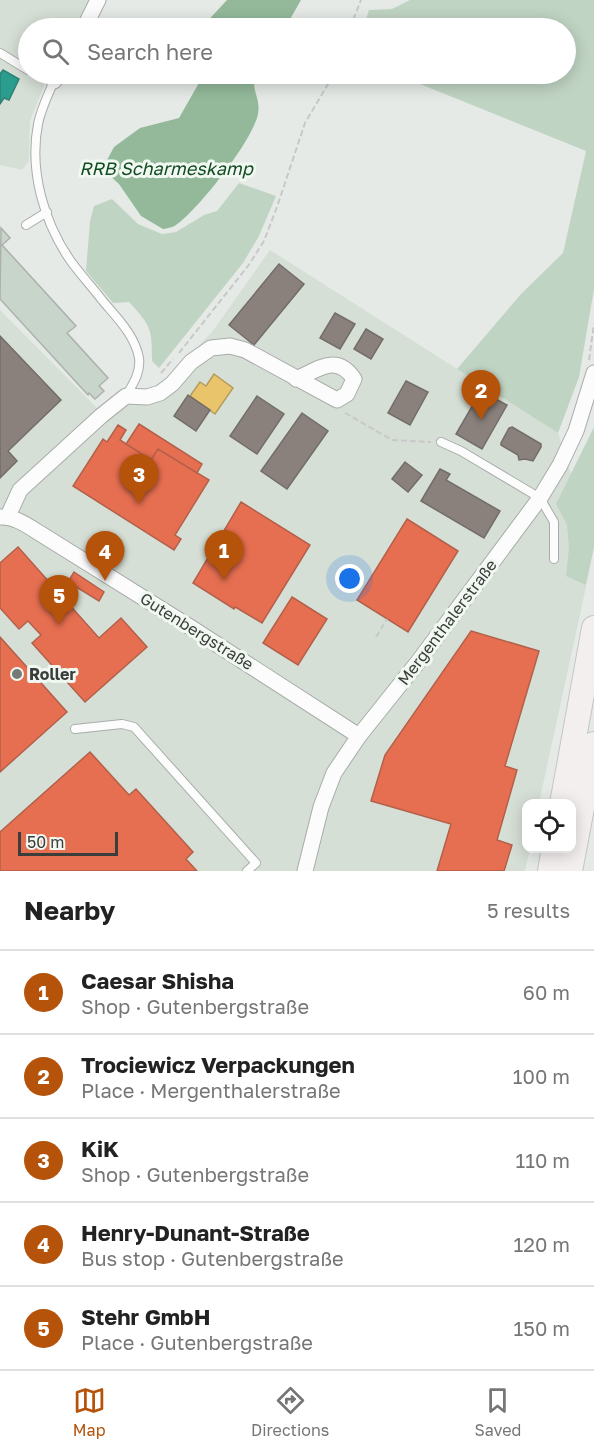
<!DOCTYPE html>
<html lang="en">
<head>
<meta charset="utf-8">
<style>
	:root { --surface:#fff; --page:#f6f6f6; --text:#222; --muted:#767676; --line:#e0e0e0; --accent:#b45309 }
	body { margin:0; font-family:"Golos Text",sans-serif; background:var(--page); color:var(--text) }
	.controls { position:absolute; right:18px; bottom:18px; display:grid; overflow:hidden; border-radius:12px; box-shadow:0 3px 15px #0003 }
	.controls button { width:54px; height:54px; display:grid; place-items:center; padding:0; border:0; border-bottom:2px solid var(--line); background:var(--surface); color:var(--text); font:30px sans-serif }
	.scale { position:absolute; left:18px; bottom:15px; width:100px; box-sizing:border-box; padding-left:6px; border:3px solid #3a3d3a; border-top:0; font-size:16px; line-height:21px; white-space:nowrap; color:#3a3d3a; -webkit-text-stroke:4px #f1f8f2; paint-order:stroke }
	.you { position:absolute; left:350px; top:579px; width:21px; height:21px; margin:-15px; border:4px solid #fff; border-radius:50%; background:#1a73e8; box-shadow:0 0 0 9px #1a73e833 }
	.badge { display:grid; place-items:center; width:39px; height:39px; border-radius:50%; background:var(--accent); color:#fff; font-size:20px; font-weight:700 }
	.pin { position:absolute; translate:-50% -50px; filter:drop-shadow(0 2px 3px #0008) }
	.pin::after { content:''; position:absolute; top:32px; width:21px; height:18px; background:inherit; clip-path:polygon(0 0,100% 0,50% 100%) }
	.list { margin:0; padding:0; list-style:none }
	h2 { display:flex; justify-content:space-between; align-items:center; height:78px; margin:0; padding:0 24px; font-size:26px }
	h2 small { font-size:20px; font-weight:400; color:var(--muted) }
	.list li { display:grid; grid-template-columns:39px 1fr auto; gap:18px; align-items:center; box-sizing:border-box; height:84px; padding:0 24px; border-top:2px solid var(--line) }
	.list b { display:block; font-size:22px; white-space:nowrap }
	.list p { margin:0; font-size:20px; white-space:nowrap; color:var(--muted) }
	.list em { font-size:20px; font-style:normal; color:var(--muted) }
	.icon { flex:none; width:33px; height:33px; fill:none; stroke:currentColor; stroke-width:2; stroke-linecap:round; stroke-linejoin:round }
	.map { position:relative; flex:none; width:594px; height:871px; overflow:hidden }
	.search { position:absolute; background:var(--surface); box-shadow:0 3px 15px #0003; left:18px; right:18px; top:18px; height:66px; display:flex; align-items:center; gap:15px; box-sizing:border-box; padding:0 21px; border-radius:33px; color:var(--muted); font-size:22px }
	.sheet { height:498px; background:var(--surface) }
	nav { display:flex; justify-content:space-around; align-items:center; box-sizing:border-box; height:84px; border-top:2px solid var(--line); background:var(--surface); font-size:16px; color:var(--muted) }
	nav a { display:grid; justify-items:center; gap:3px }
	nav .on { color:var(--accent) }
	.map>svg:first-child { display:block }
</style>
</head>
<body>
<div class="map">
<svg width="594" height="871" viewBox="0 0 594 871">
	<rect width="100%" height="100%" fill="#e5eae6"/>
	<path fill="#d6dfd6" d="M0 0H90L74 28H28V74H49L30 121 29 161 22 170 0 165Z
		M270 250 558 433 582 508 586 587 539 803 526 804V848L530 849 525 871H0V310L108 419 161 384 212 332Z"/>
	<path fill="#c0d4c3" d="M410 0H594V289L579 377 558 433 457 369 521 294 563 253 586 151 395 74H566V28H363L369 10 392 9Z
		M239 183 276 196 259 236 243 263 159 368 152 361C152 328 151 326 129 302L113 303 86 271 90 221 94 206 112 199 138 224 162 234 176 232 204 215 217 211Z
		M594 427V547L586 585 566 576 569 547 567 525 556 504Z"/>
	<path fill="#93b99a" d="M227 0H301L285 28H201Z
		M204 74H256C250 90 261 97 258 114 253 140 198 210 176 225 172 228 167 228 163 229L141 216 119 184 108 174 105 164 114 147 140 128 179 118Z"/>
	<path fill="#e9c46a" stroke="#b49c5c" stroke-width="1.5" d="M214 374 233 388 215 414 190 396 200 382 206 386Z"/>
	<path fill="#e76f51" stroke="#b3604a" stroke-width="1.5" d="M139 424 202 464 197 473 158 449 151 460 126 444Z
		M118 425 126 430 120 440 151 460 158 449 209 480 175 535 181 539 174 550 73 486 103 439 107 442Z
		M241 502 310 545 262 623 237 608 235 607 234 609 193 583Z
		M407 519 458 551 408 632 357 600Z
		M18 547 99 638 121 618 147 647 85 702 32 643 41 635 28 621 19 629 0 608V563Z
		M74 572 104 592 99 601 68 582Z
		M292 597 327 619 298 665 263 643Z
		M471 631 539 651 505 766 517 770 497 840 512 845 504 871H437L451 824 371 801 385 755Z
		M0 637 67 712 0 772Z
		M90 752 129 795 136 789 193 852 186 859 197 871H0V832Z"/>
	<path fill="#2a9d8f" stroke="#2f8076" stroke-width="1.5" d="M3 70 19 79 9 100 4 98 0 104V74Z"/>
	<path fill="#8a817c" stroke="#726d68" stroke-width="1.5" d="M279 264 304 284 254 345 229 325Z
		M335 313 355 324 340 349 320 338Z
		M366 329 383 339 371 359 354 349Z
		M0 336 61 400 8 451 17 461 0 478Z
		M406 381 428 392 410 425 388 413Z
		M481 391 507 405 482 449 456 434Z
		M188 395 210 410 196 431 174 416Z
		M257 396 284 414 257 454 230 436Z
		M302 413 328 431 287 489 261 471Z
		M512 427 541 444V447L533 461 525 459 519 460 518 455 501 445V443L509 428Z
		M405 462 422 475 408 492 392 479Z
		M440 469 450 474 446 480 500 511 484 538 421 501Z"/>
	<path fill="#c8d5ca" stroke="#adb0ad" stroke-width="1.5" d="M1 228 10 238 2 245 76 326 67 333 108 378 99 386 104 391 95 399 89 393 88 395 0 299Z"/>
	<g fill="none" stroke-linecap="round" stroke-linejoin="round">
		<g stroke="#a8acaa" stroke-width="10">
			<path id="service" d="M0 53 28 70
				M37 74 54 81C48 95 41 109 38 124 29 171 44 222 70 260 80 274 92 287 102 300 116 317 135 335 139 358 141 372 133 384 126 396
				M26 225 47 212
				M441 442 461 451 540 498 554 522V559
				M75 729 122 724 134 727 256 863 247 871"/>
		</g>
		<g stroke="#a8acaa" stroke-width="17">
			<path id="minor" d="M84 28 98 0
				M54 81 58 74
				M8 516 20 490 101 416 126 396 147 397 160 393 172 384 191 362 211 348 230 346 245 350 337 400 347 394 354 379C337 353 319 369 296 379
				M0 517C15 516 28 526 41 534L190 627 359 736
				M305 871 321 807 334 773 359 736 418 662 540 498 560 465 576 431 594 373"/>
		</g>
		<g stroke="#c3c6c4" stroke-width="26">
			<path id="trunk" d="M562 804 594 628
				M550 871 554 848
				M570 871 594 744"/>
		</g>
		<path stroke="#c8c8c8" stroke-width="2" stroke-dasharray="6 3" stroke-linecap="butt" d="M350 28 361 0
			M179 353 248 266 264 241 277 207 305 123 334 74
			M589 360 594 324
			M161 373 173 359
			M345 413 392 440 431 442
			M376 637 387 619"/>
		<use href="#service" stroke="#fbfcfb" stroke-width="8"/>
		<use href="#minor" stroke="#fbfcfb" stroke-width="15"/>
		<use href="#trunk" stroke="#f4efef" stroke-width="24"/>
	</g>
	<circle fill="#767a76" stroke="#f1f8f2" stroke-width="2" cx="17" cy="674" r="6"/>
	<g text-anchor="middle" stroke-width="6" stroke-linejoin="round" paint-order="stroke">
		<g font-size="16" fill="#3a3d3a" stroke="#f1f8f2">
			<text transform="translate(447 622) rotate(-53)" y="6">Mergenthalerstraße</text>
			<text transform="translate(197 631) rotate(32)" y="6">Gutenbergstraße</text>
		</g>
		<g font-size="16" font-weight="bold" fill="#3a3d3a" stroke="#f1f8f2" text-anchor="start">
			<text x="29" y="680">Roller</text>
		</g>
		<g font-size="18" font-style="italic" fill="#134d24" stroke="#f1f8f2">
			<text x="166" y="175">RRB Scharmeskamp</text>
		</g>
	</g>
</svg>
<div class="controls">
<button><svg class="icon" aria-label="locate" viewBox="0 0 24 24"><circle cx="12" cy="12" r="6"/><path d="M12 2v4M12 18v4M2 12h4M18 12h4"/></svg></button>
</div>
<div class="scale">50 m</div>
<div class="you"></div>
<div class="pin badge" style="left:224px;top:580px">1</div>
<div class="pin badge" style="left:481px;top:420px">2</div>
<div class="pin badge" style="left:139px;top:504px">3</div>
<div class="pin badge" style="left:105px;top:581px">4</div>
<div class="pin badge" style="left:59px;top:625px">5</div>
<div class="search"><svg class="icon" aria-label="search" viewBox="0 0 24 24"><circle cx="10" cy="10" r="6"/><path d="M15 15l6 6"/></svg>Search here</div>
</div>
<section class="sheet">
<h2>Nearby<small>5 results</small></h2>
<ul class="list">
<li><span class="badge">1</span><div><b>Caesar Shisha</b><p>Shop · Gutenbergstraße</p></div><em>60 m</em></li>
<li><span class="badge">2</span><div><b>Trociewicz Verpackungen</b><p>Place · Mergenthalerstraße</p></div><em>100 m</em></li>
<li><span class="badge">3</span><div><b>KiK</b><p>Shop · Gutenbergstraße</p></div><em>110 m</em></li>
<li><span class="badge">4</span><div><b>Henry-Dunant-Straße</b><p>Bus stop · Gutenbergstraße</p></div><em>120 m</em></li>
<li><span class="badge">5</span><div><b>Stehr GmbH</b><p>Place · Gutenbergstraße</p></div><em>150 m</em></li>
</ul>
</section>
<nav>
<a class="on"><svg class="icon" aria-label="map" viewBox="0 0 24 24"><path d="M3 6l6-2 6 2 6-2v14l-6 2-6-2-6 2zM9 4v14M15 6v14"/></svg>Map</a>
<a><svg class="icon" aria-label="directions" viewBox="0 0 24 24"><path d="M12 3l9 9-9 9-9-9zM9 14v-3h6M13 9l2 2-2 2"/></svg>Directions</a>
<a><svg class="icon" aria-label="saved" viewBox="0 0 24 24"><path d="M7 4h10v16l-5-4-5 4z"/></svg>Saved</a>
</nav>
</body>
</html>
